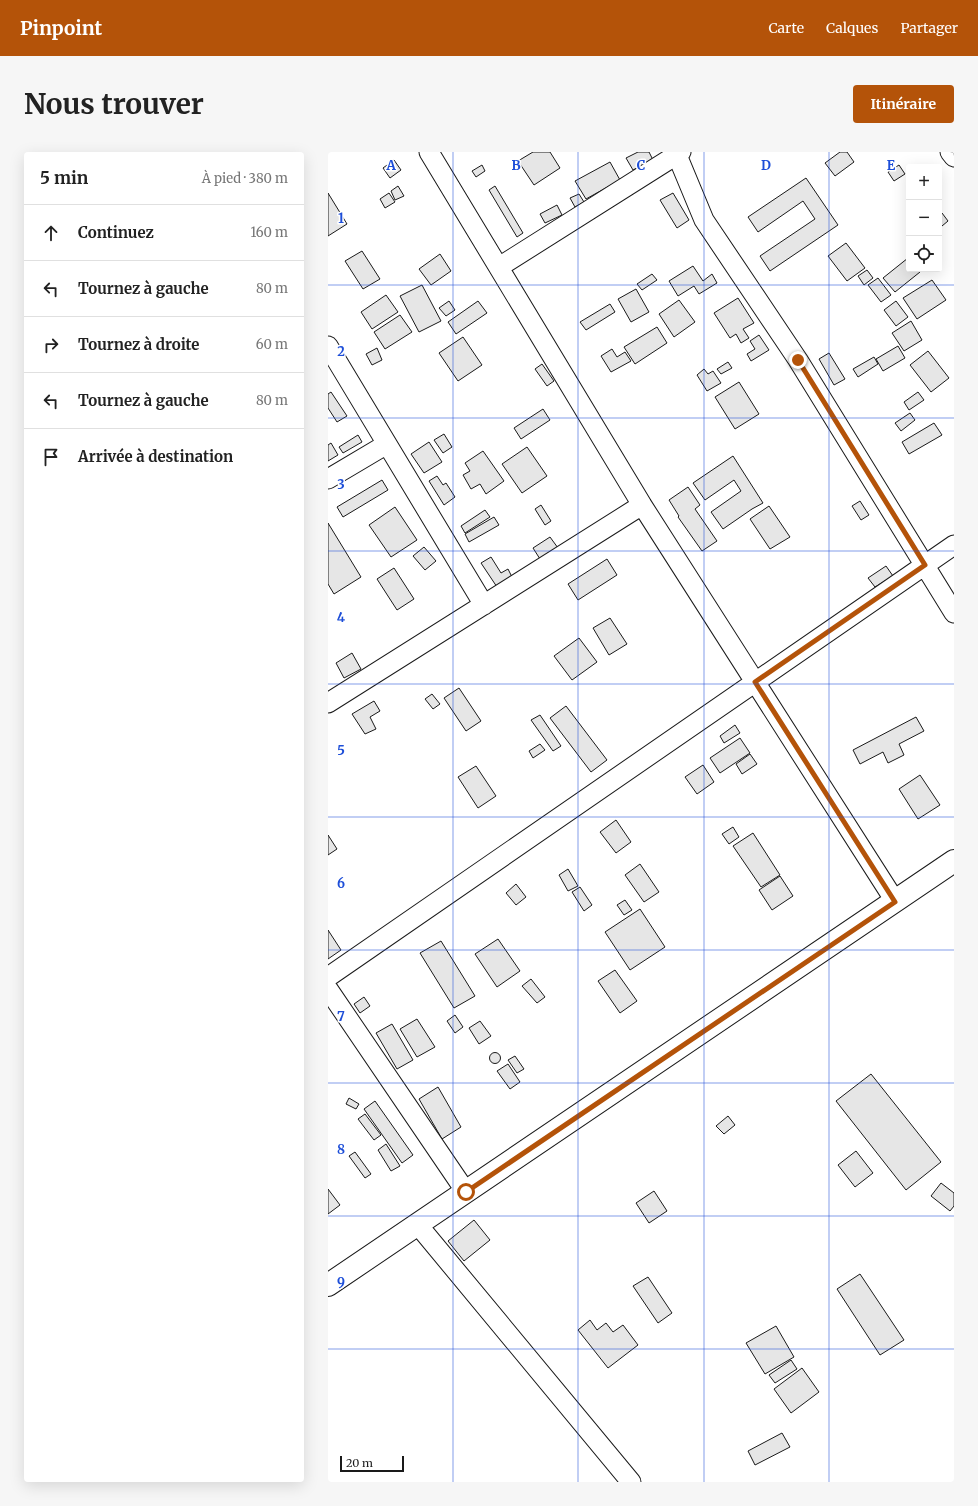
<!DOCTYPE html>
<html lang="fr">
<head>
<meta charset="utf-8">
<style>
	:root { --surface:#fff; --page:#f6f6f6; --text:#222; --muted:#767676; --line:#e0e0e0; --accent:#b45309 }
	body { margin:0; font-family:Merriweather,serif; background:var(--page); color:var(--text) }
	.controls { position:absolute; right:12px; top:12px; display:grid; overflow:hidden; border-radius:4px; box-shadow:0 4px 16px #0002 }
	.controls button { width:36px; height:36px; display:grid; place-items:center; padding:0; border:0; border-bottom:1px solid var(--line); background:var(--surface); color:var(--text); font:20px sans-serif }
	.scale { position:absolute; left:12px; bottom:10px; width:64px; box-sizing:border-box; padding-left:4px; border:2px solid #1a1a1a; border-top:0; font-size:11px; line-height:14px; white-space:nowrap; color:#1a1a1a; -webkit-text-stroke:3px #fff; paint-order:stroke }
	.stop { position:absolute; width:12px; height:12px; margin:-9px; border:3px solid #b45309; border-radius:50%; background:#fff }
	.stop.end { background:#b45309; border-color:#fff; box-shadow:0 1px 4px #0008 }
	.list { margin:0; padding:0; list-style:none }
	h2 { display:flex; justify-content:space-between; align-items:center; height:52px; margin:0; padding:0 16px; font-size:17px }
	h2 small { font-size:13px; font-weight:400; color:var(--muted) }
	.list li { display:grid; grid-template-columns:26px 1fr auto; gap:12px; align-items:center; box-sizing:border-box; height:56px; padding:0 16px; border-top:1px solid var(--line) }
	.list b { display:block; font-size:15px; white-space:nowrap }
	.list em { font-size:13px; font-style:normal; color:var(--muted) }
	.icon { flex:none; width:22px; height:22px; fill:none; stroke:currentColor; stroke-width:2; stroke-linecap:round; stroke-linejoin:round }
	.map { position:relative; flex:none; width:626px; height:1330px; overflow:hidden; border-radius:4px }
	header { display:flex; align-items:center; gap:24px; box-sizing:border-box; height:56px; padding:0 20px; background:var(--accent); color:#fff }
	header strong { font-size:19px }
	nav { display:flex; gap:22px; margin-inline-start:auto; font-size:14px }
	.intro { display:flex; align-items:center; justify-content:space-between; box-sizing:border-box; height:96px; padding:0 24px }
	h1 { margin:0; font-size:28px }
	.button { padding:10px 18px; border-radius:4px; background:var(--accent); color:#fff; font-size:14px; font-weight:700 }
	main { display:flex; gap:24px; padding:0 24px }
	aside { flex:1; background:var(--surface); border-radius:4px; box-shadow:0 4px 16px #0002 }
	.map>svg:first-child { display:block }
</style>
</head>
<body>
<header>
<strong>Pinpoint</strong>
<nav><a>Carte</a><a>Calques</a><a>Partager</a></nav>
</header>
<div class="intro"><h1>Nous trouver</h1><a class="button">Itinéraire</a></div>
<main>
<aside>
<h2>5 min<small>À pied · 380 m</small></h2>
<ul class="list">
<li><svg class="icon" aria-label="ahead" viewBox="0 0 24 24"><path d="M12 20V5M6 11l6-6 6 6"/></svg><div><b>Continuez</b></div><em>160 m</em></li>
<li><svg class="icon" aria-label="left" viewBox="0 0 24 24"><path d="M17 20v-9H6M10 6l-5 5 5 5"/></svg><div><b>Tournez à gauche</b></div><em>80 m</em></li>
<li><svg class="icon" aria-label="right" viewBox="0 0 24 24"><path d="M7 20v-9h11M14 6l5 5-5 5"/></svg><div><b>Tournez à droite</b></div><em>60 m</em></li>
<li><svg class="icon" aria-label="left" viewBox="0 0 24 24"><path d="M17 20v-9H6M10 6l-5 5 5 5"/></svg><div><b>Tournez à gauche</b></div><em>80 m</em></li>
<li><svg class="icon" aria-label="arrive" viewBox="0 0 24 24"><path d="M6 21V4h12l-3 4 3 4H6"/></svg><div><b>Arrivée à destination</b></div></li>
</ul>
</aside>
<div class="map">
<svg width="626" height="1330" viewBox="0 0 626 1330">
	<rect width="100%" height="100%" fill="#fff"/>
	<path fill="#e6e6e6" stroke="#1a1a1a" d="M205 0H222L232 16 206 33 190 9Z
		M310 0H321L325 8 305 18 298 6Z
		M512 0H519L526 10 507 24 497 11Z
		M66 8 73 18 62 26 55 16Z
		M282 10 292 28 258 47 247 29Z
		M154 13 157 19 148 25 144 19Z
		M571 13 577 22 566 29 560 20Z
		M478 26 510 73 442 119 432 104 487 67 475 49 430 80 420 65Z
		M70 34 76 44 67 48 63 39Z
		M167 34 195 81 189 85 161 38Z
		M0 41 19 72 0 84Z
		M61 41 67 50 57 56 52 47Z
		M345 41 361 68 349 76 332 48Z
		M251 42 256 50 247 55 242 46Z
		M229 53 234 63 217 71 212 62Z
		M614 61 620 69 614 74 611 70V64Z
		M518 91 537 116 519 129 500 104Z
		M34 99 52 127 35 137 17 109Z
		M112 102 123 119 103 133 91 117Z
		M580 106 581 117H589L592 120 567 140 555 126Z
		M365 114 375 129 384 122 389 131 371 142 366 134 350 144 341 129Z
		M539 118 545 126 536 133 530 124Z
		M324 122 329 128 314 138 309 132Z
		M550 126 563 143 553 150 540 133Z
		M604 128 618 148 589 167 575 146Z
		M94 133 113 169 91 180 72 144Z
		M308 137 321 160 303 170 290 147Z
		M58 143 70 160 44 177 33 160Z
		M410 146 426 171 415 177 421 186 413 191 408 182 402 186 386 161Z
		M351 148 367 170 346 185 331 162Z
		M121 149 127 158 118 164 111 156Z
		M150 149 159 161 128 182 120 170Z
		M568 149 580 165 568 174 556 158Z
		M282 152 287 160 258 178 252 170Z
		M72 163 84 180 57 197 46 180Z
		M583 169 594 188 576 199 564 181Z
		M329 175 339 191 307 212 296 195Z
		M431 183 441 198 423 209 419 202 427 197 422 189Z
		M135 185 154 213 130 229 111 201Z
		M570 194 577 206 555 219 548 207Z
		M49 196 54 208 44 213 38 202Z
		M284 197 289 205 297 200 303 209 283 220 273 204Z
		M600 199 621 226 603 240 582 213Z
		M501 201 517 227 506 233 491 207Z
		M546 205 550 212 530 225 525 217Z
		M400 210 404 216 393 222 389 217Z
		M214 212 226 229 219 234 207 217Z
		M376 217 380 222 385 219 393 231 379 239 369 223Z
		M411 230 431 262 407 277 387 245Z
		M3 240 19 264 9 270 0 256V242Z
		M590 240 596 248 581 258 576 250Z
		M215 257 222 268 193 287 186 276Z
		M582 261 587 268 573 279 567 271Z
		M606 271 614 283 581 302 574 290Z
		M116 282 124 295 115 301 106 288Z
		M30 283 34 290 15 301 11 295Z
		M101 290 114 310 96 321 83 302Z
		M3 291 10 303 0 309V293Z
		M199 295 219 324 194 341 174 312Z
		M155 299 176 329 158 342 152 332 143 337 135 323 142 319 137 311Z
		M405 304 435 351 424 357 395 377 383 360 413 339 406 328 377 348 365 331Z
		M109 324 115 333 118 331 127 345 116 353 101 329Z
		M54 328 60 338 15 365 9 355Z
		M360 335 372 353 367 357 389 389 374 399 350 365 351 364 341 348Z
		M532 349 541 363 533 368 524 354Z
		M213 353 223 369 217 373 207 357Z
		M441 354 462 385 442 397 422 367Z
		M67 355 89 388 63 405 41 373Z
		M157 358 162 365 137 381 133 374Z
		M166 365 171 373 141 390 137 382Z
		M0 371 33 425 6 442 0 432Z
		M222 385 230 396 212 407 205 396Z
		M96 395 108 409 97 418 85 404Z
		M163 405 173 421 180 417 184 425 169 435 153 411Z
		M279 407 289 423 250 448 240 432Z
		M558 414 565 424 547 435 540 426Z
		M66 416 86 447 69 458 49 427Z
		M282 466 299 492 281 503 265 476Z
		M251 486 269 510 244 528 226 504Z
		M24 501 33 517 16 526 8 511Z
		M131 536 153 569 138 579 116 546Z
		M104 542 112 552 105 557 97 547Z
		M46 549 52 559 42 565 48 577 37 582 24 562Z
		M238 554 279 608 263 620 222 566Z
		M212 563 233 594 225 599 203 568Z
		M588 565 596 579 571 592 576 603 560 611 555 600 532 612 525 598Z
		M407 573 412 581 396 591 392 584Z
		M412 586 422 601 392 621 382 606Z
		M212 592 217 598 205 606 201 599Z
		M422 602 429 612 414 622 408 612Z
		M375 613 386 630 369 642 357 625Z
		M148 614 168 644 150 656 130 625Z
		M592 623 612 653 590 667 571 637Z
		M288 668 303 690 288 701 272 680Z
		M405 675 411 685 401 692 394 682Z
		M425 681 452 723 433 735 405 694Z
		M0 683 9 697 0 703Z
		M312 712 331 740 316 750 297 723Z
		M240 717 250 734 240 739 231 723Z
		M452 724 465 744 444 758 431 738Z
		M188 732 198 745 188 753 178 741Z
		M252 735 264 753 256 759 244 740Z
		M297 748 304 758 296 763 289 753Z
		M312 757 337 795 302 818 277 780Z
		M0 778 13 798 0 807Z
		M170 787 192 819 169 835 147 802Z
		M113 789 147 844 126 856 92 801Z
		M287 818 309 849 292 861 270 829Z
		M203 827 217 845 209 851 194 834Z
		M36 845 42 854 32 861 26 852Z
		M127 863 135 875 127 881 119 869Z
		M89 867 107 895 89 905 72 877Z
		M152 869 163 884 151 892 141 876Z
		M64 872 85 908 69 917 48 881Z
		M161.5 906a5.5 5.5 0 1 1 11 0a5.5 5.5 0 1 1-11 0Z
		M187 904 196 917 189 921 180 908Z
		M180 912 192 930 182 937 169 919Z
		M543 922 613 1010 578 1038 508 949Z
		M110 935 133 975 114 987 91 947Z
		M21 946 31 952 28 957 18 952Z
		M47 949 85 1003 74 1011 36 957Z
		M37 962 53 983 46 988 30 967Z
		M400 964 407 973 396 982 388 974Z
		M58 992 72 1014 63 1019 50 998Z
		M528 999 545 1021 527 1035 510 1013Z
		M27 1000 43 1022 37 1026 21 1004Z
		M613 1031 626 1041V1054L622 1059 603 1044Z
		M0 1037 12 1053 0 1062Z
		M326 1039 339 1059 321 1071 308 1051Z
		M146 1068 162 1088 136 1109 120 1089Z
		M532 1122 576 1188 552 1203 509 1137Z
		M320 1125 344 1161 330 1171 305 1134Z
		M262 1168 269 1178 278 1171 285 1180 295 1173 310 1193 280 1216 250 1178Z
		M448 1174 466 1205 437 1222 418 1191Z
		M463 1208 469 1217 447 1231 441 1223Z
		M474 1216 491 1240 463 1261 446 1237Z
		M454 1281 462 1295 427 1313 420 1299Z"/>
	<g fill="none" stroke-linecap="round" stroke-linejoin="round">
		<g stroke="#1a1a1a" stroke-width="21">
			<path id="minor" d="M101 0 314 353 567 749
				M622 0 626 5
				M349 3 376 68 470 208 626 461
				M171 115 353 0
				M0 194 156 453
				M0 327 59 292
				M0 551 314 353
				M0 825 626 393
				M0 837 138 1040
				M90 1073 303 1330"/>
		</g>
		<g stroke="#1a1a1a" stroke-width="24">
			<path id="primary" d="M0 1133 626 709"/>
		</g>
		<use href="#minor" stroke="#fff" stroke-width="19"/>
		<use href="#primary" stroke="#fff" stroke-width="22"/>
	</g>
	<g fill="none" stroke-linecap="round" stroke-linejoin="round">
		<path stroke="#b45309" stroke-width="5" d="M138 1040 567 750 427 530 597 413 470 208"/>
	</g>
	<path fill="none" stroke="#1d4ed8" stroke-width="1" stroke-opacity="0.55" d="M125 0V1330M250 0V1330M376 0V1330M501 0V1330M0 133H626M0 266H626M0 399H626M0 532H626M0 665H626M0 798H626M0 931H626M0 1064H626M0 1197H626"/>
	<g font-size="13" text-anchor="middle" font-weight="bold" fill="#1d4ed8" stroke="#fff" stroke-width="3" stroke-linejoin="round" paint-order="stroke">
		<text x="63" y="18">A</text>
		<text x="188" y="18">B</text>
		<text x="313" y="18">C</text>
		<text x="438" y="18">D</text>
		<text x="563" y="18">E</text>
		<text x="13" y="71">1</text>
		<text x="13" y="204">2</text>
		<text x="13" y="337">3</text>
		<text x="13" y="470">4</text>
		<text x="13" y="603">5</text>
		<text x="13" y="736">6</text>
		<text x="13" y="869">7</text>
		<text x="13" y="1002">8</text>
		<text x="13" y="1135">9</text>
	</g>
</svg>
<div class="controls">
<button>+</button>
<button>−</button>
<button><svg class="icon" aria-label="locate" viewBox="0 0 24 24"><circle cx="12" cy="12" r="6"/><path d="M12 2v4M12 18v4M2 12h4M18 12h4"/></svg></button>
</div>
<div class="scale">20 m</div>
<div class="stop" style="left:138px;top:1040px"></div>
<div class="stop end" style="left:470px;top:208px"></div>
</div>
</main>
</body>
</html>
